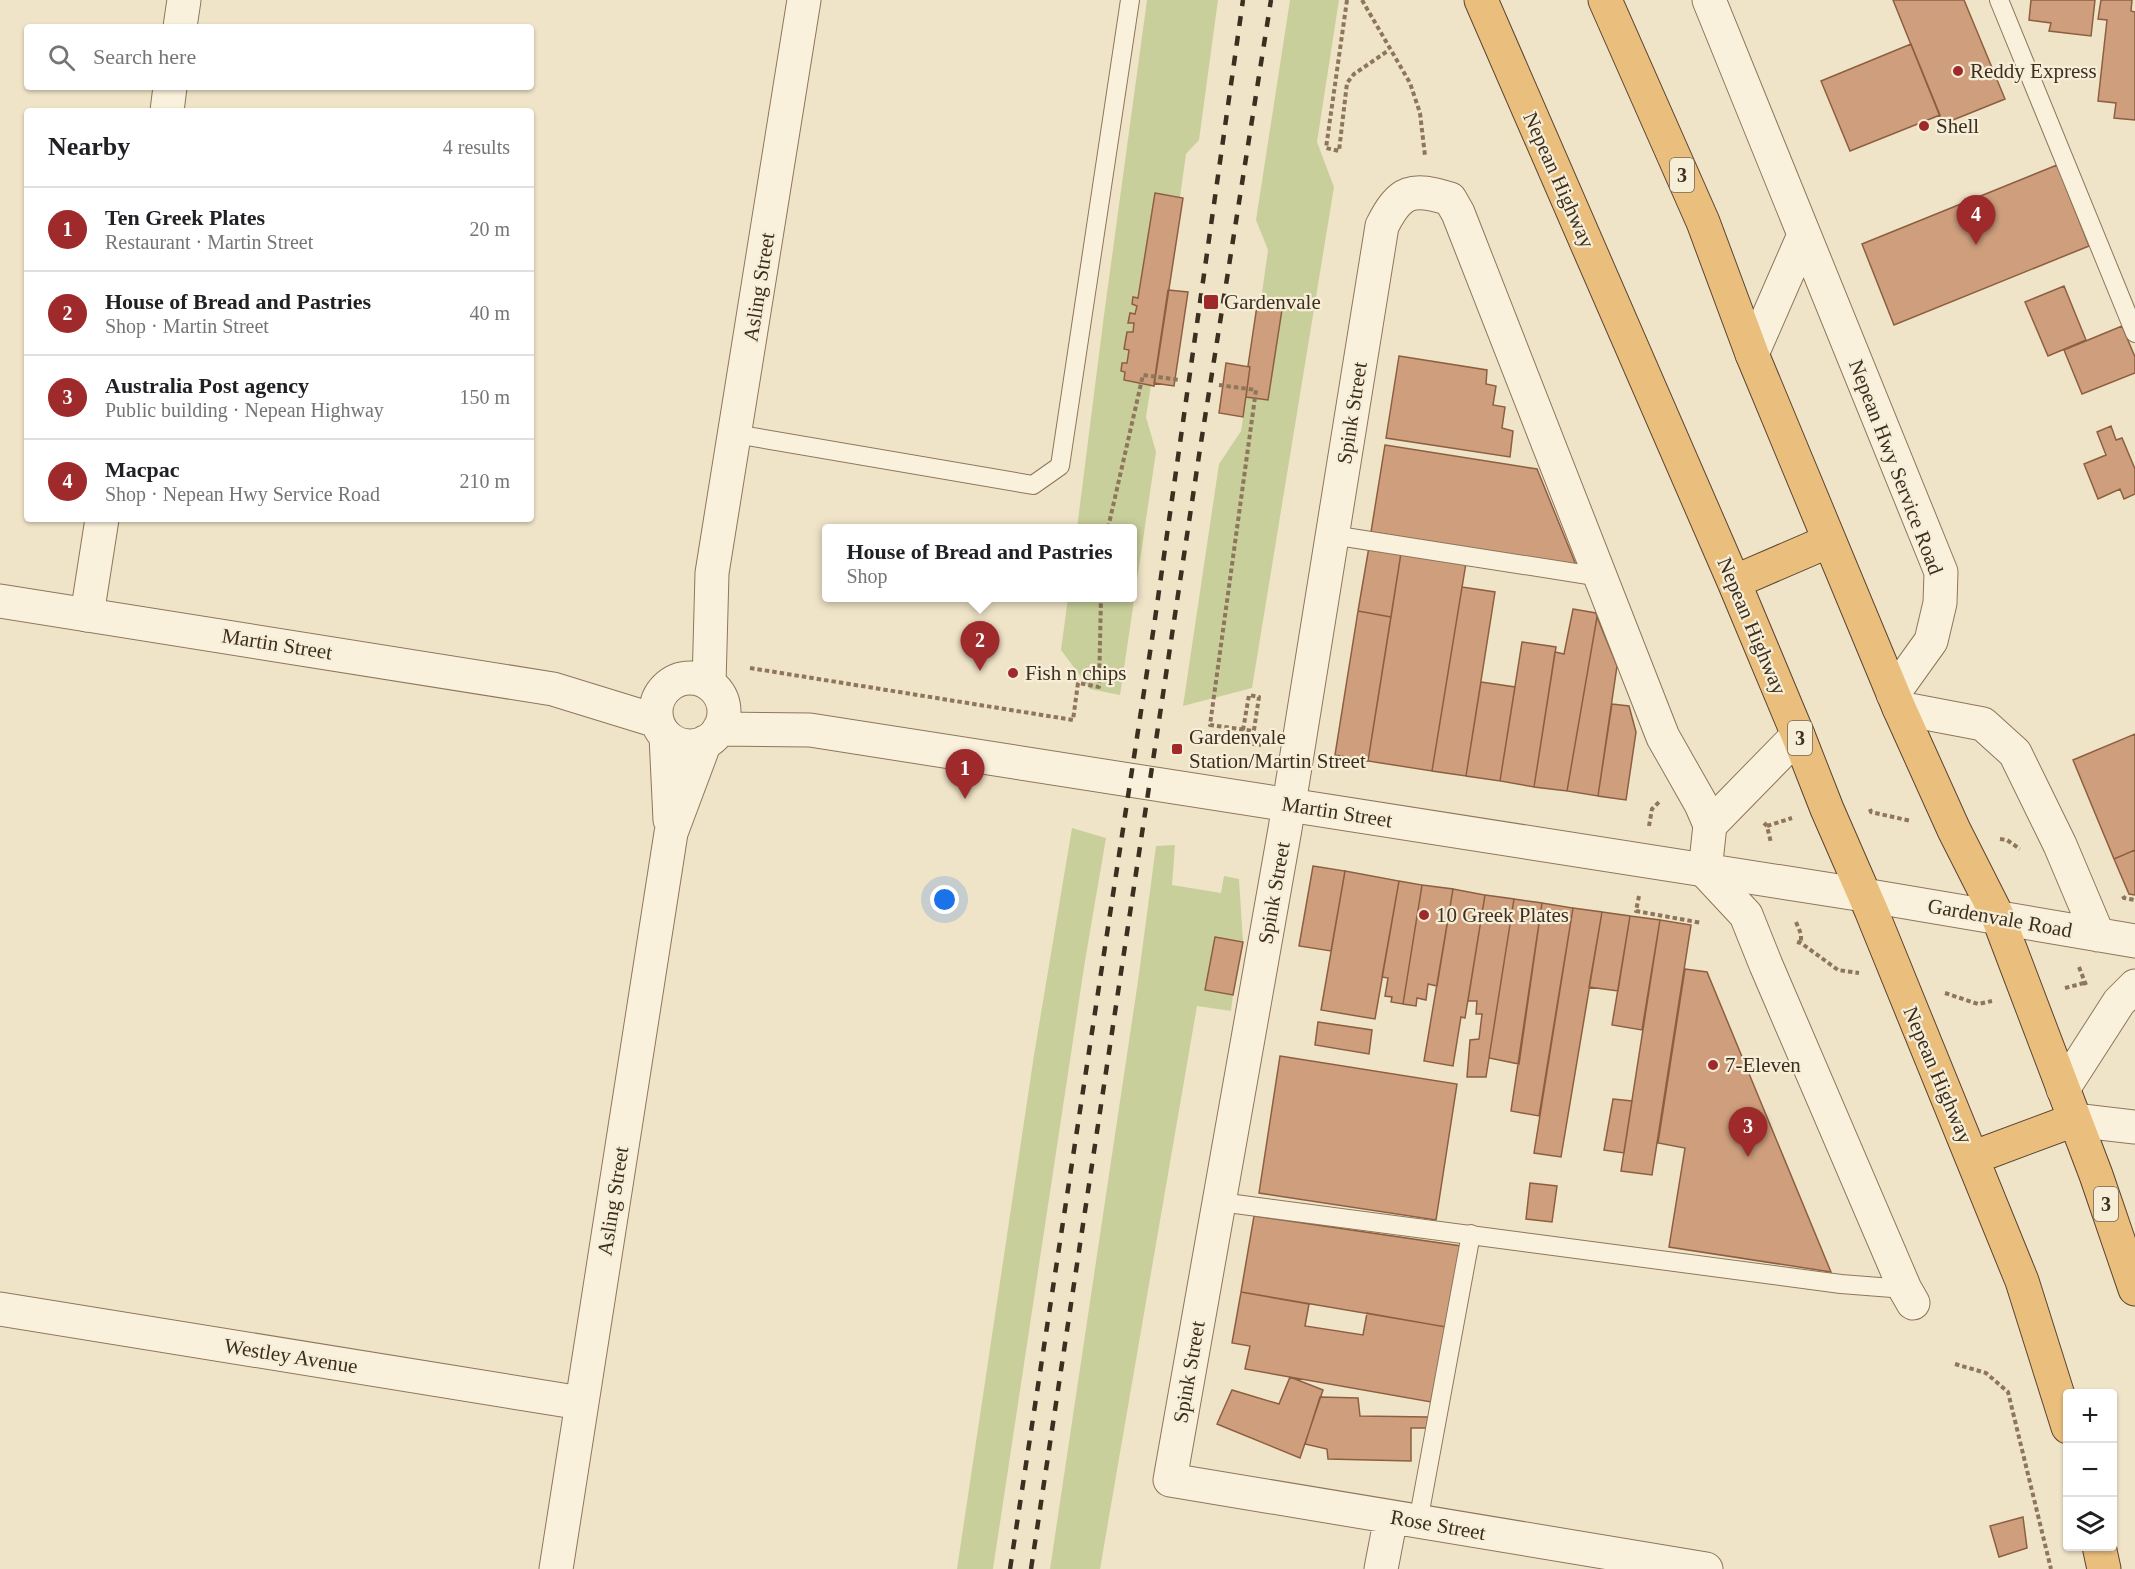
<!DOCTYPE html>
<html lang="en">
<head>
<meta charset="utf-8">
<style>
	:root { --surface:#fff; --page:#f6f6f6; --text:#202124; --muted:#757577; --line:#e0e0e0; --accent:#9e2a2b }
	body { margin:0; font-family:Georgia,serif; background:var(--page); color:var(--text) }
	.controls { position:absolute; right:18px; bottom:18px; display:grid; overflow:hidden; border-radius:6px; box-shadow:0 2px 4px #0004 }
	.controls button { width:54px; height:54px; display:grid; place-items:center; padding:0; border:0; border-bottom:2px solid var(--line); background:var(--surface); color:var(--text); font:30px sans-serif }
	.you { position:absolute; left:945px; top:900px; width:21px; height:21px; margin:-15px; border:4px solid #fff; border-radius:50%; background:#1a73e8; box-shadow:0 0 0 9px #1a73e833 }
	.badge { display:grid; place-items:center; width:39px; height:39px; border-radius:50%; background:var(--accent); color:#fff; font-size:20px; font-weight:700 }
	.pin { position:absolute; translate:-50% -50px; filter:drop-shadow(0 2px 3px #0008) }
	.pin::after { content:''; position:absolute; top:32px; width:21px; height:18px; background:inherit; clip-path:polygon(0 0,100% 0,50% 100%) }
	.popup { position:absolute; left:822px; top:524px; width:315px; height:78px; box-sizing:border-box; display:grid; place-content:center; border-radius:6px; background:var(--surface); filter:drop-shadow(0 2px 4px #0005); font-size:20px; white-space:nowrap; color:var(--muted) }
	.popup b { font-size:22px; color:var(--text) }
	.popup::after { content:''; position:absolute; left:50%; top:100%; margin-left:-12px; border:12px solid transparent; border-top-color:var(--surface) }
	.list { margin:0; padding:0; list-style:none }
	h2 { display:flex; justify-content:space-between; align-items:center; height:78px; margin:0; padding:0 24px; font-size:26px }
	h2 small { font-size:20px; font-weight:400; color:var(--muted) }
	.list li { display:grid; grid-template-columns:39px 1fr auto; gap:18px; align-items:center; box-sizing:border-box; height:84px; padding:0 24px; border-top:2px solid var(--line) }
	.list b { display:block; font-size:22px; white-space:nowrap }
	.list p { margin:0; font-size:20px; white-space:nowrap; color:var(--muted) }
	.list em { font-size:20px; font-style:normal; color:var(--muted) }
	.icon { flex:none; width:33px; height:33px; fill:none; stroke:currentColor; stroke-width:2; stroke-linecap:round; stroke-linejoin:round }
	.map { position:relative; flex:none; width:2135px; height:1569px; overflow:hidden }
	.search { position:absolute; background:var(--surface); box-shadow:0 2px 4px #0004; left:24px; top:24px; width:510px; height:66px; display:flex; align-items:center; gap:15px; box-sizing:border-box; padding:0 21px; border-radius:6px; color:var(--muted); font-size:22px }
	.panel { position:absolute; background:var(--surface); box-shadow:0 2px 4px #0004; left:24px; top:108px; width:510px; height:414px; border-radius:6px }
	.map>svg:first-child { display:block }
</style>
</head>
<body>
<div class="map">
<svg width="2135" height="1569" viewBox="0 0 2135 1569">
	<rect width="100%" height="100%" fill="#f0e4c8"/>
	<path fill="#c9cf9b" d="M1147 0H1218L1199 140 1186 154 1180 197 1155 193 1138 298H1132V304L1137 306 1135 314 1130 313 1129 323H1134L1133 332H1127L1124 349 1129 350 1127 363H1122L1125 372 1124 380 1151 385 1146 417 1156 452 1120 695 1090 689 1061 650 1068 598H1133V528H1077L1104 315Z
		M1290 0H1339L1317 142 1334 187 1252 688 1183 706 1219 464 1241 431 1246 397 1268 400 1283 303 1261 300 1268 250 1256 220Z
		M1072 828 1106 838 1085 961 993 1569H957L1034 1055Z
		M1175 845 1172 885 1221 893 1224 876 1239 879 1243 942 1215 937 1205 990 1233 995 1231 1011 1197 1006 1100 1569H1050L1138 981 1156 846Z"/>
	<path fill="#cf9f7d" stroke="#8d5f41" stroke-width="1.5" d="M1893 0H1964L2005 99 1943 124Z
		M2031 0H2095L2091 36 2049 31 2051 23 2029 20Z
		M2101 0H2132L2131 11 2135 12V120L2114 118 2116 103 2098 101 2107 20 2098 19Z
		M1911 44 1940 115 1850 151 1821 81Z
		M2057 165 2089 246 1894 325 1862 244Z
		M1155 193 1183 198 1154 386 1124 380 1125 372 1121 371 1122 363H1127L1129 350 1124 349 1127 332H1133L1134 323H1128L1130 313 1135 314 1137 306 1132 304 1133 297 1138 298Z
		M2064 286 2086 340 2048 356 2025 302Z
		M1168 290 1188 292 1174 386 1154 383Z
		M1258 299 1283 303 1268 400 1246 397 1250 367 1248 366Z
		M2122 326 2135 357V373L2082 394 2064 350Z
		M1399 356 1487 370 1486 384 1496 386 1493 405 1505 407 1502 428 1513 431 1510 457 1386 438Z
		M1226 363 1250 367 1243 417 1219 413Z
		M2111 426 2116 440 2122 438 2135 469V494L2124 499 2120 489 2098 499 2084 464 2106 455 2097 432Z
		M1385 445 1537 469 1576 565 1371 532Z
		M1369 547 1401 553 1391 617 1358 611Z
		M1401 553 1466 563 1432 771 1368 761Z
		M1462 587 1495 592 1466 776 1432 771Z
		M1573 609 1596 613 1597 617 1567 791 1534 787 1555 652 1564 654Z
		M1358 611 1391 617 1368 761 1335 755Z
		M1597 617 1617 666 1598 796 1567 791Z
		M1522 642 1556 647 1534 787 1500 781Z
		M1481 682 1515 687 1500 781 1466 776Z
		M1612 704 1629 706 1636 732 1626 800 1598 796Z
		M2135 734V850L2114 859 2073 760Z
		M2135 850V895L2129 894 2114 859Z
		M1313 866 1345 871 1331 951 1299 946Z
		M1345 871 1399 881 1375 1019 1321 1010Z
		M1399 881 1422 885 1403 1004 1391 1002 1392 997 1385 996 1388 978 1382 977Z
		M1422 885 1453 889 1437 986 1428 984 1426 1000 1417 998 1416 1006 1403 1004Z
		M1453 889 1485 895 1465 1018 1461 1017 1453 1066 1424 1061Z
		M1485 895 1514 899 1486 1077H1467L1470 1040 1479 1039 1482 1014H1476L1477 1001H1468Z
		M1514 899 1542 903 1519 1064 1489 1058Z
		M1542 903 1573 908 1539 1116 1511 1111Z
		M1573 908 1602 912 1561 1157 1534 1153Z
		M1602 912 1630 916 1618 991 1589 987Z
		M1630 916 1660 920 1642 1030 1612 1025Z
		M1660 920 1691 925 1652 1175 1621 1171Z
		M1215 937 1243 942 1233 995 1205 990Z
		M1685 969 1707 972 1831 1272 1669 1247 1685 1148 1658 1143Z
		M1318 1022 1372 1030 1369 1054 1315 1045Z
		M1280 1056 1457 1084 1436 1220 1259 1193Z
		M1613 1099 1632 1101 1624 1153 1604 1150Z
		M1530 1183 1557 1186 1552 1222 1526 1219Z
		M1254 1216 1461 1246 1446 1327 1241 1292Z
		M1241 1292 1309 1304 1305 1326 1363 1335 1367 1313 1446 1327 1431 1402 1245 1369 1250 1346 1232 1343Z
		M1290 1377 1323 1390 1300 1458 1217 1424 1232 1390 1279 1404Z
		M1320 1397 1358 1398 1360 1416 1428 1417 1427 1428H1411V1461L1328 1459 1327 1449 1305 1444Z
		M2023 1517 2027 1548 1999 1557 1990 1526Z"/>
	<g fill="none" stroke-linecap="round" stroke-linejoin="round">
		<g stroke="#8d765c" stroke-width="20">
			<path id="service" d="M1999 0 2135 333
				M735 434 1033 485 1060 466 1130 0
				M1332 535 1601 577
				M1220 1202 1841 1284 1905 1289
				M1418 1522 1471 1234"/>
		</g>
		<g stroke="#8d765c" stroke-width="35">
			<path id="minor" d="M1709 0 1941 572 1940 603 1931 641 1893 694
				M180 27 184 0
				M167 111 170 87
				M1752 354 1804 235
				M87 615 102 519
				M1705 871 1746 915 1766 965 1905 1289 1913 1303
				M2074 1120 2135 1127
				M0 1309 581 1403
				M1381 1569 1391 1517
				M1706 1569 1170 1480 1285 829 1382 226C1400 190 1412 187 1450 199L1458 213 1663 737 1701 804 1710 825"/>
		</g>
		<g stroke="#8d765c" stroke-width="35">
			<path id="tertiary" d="M0 601 553 689 657 721
				M656 712a34 34 0 1 1 68 0a34 34 0 1 1-68 0Z
				M709 684 712 573 804 0
				M1899 708 1983 724 2015 753 2060 845 2098 935
				M719 729 810 730 1864 895 2135 941
				M666 736 670 820
				M1705 871 1710 825 1798 735
				M2063 1089 2119 1002 2135 986
				M556 1569 671 833 705 742"/>
		</g>
		<g stroke="#5b4430" stroke-width="35">
			<path id="trunk" d="M1481 0 1734 582 1798 735 1827 809 1871 910 2022 1281 2068 1427
				M1605 0 1703 222 1752 354 1899 708 1954 830 1998 917 2096 1175 2135 1289
				M1734 582 1829 541
				M1972 1158 2074 1120
				M2099 1546 2104 1569"/>
		</g>
		<path stroke="#8d765c" stroke-width="4" stroke-dasharray="4.5 3" stroke-linecap="butt" d="M1347 0 1326 148 1339 151 1347 83 1354 74 1389 50
			M1362 0 1410 83 1420 113 1425 156
			M1219 385 1256 390 1210 725 1254 731
			M1108 528 1143 375 1180 380
			M750 668 1073 720 1078 683 1099 687 1101 598
			M1243 730 1249 695 1259 697 1252 743
			M1207 738 1261 745
			M1870 809 1871 812 1911 821
			M1764 823 1767 826 1771 843
			M1649 826 1652 809 1660 801
			M1767 826 1792 818
			M2000 839 2007 840 2020 849
			M1639 896 1636 911 1702 923
			M2123 896 2124 898 2135 900
			M1796 922 1801 934V943
			M1797 942 1801 943 1838 970 1859 973
			M2079 967 2086 985
			M2065 988 2084 983
			M1945 993 1978 1004 1992 1001
			M1955 1364 1986 1373 2008 1392 2051 1569"/>
		<use href="#service" stroke="#faf1dc" stroke-width="18"/>
		<use href="#minor" stroke="#faf1dc" stroke-width="33"/>
		<use href="#tertiary" stroke="#faf1dc" stroke-width="33"/>
		<use href="#trunk" stroke="#eabe7c" stroke-width="33"/>
		<path stroke="#3d2e20" stroke-width="4.5" stroke-dasharray="10 10" stroke-linecap="butt" d="M1010 1569 1154 626 1243 0
			M1031 1569 1200 449 1271 0"/>
	</g>
	<g fill="#9e2a2b" stroke="#f7eed8" stroke-width="2">
		<circle cx="1958" cy="71" r="6"/>
		<circle cx="1924" cy="126" r="6"/>
		<rect x="1203" y="294" width="16" height="16" rx="3"/>
		<circle cx="1013" cy="673" r="6"/>
		<rect x="1171" y="743" width="12" height="12" rx="3"/>
		<circle cx="1424" cy="915" r="6"/>
		<circle cx="1713" cy="1065" r="6"/>
	</g>
	<g text-anchor="middle" stroke-width="4.5" stroke-linejoin="round" paint-order="stroke">
		<g fill="#f7eed8" stroke="#756857" stroke-width="1.5">
			<rect x="1670" y="158" width="24" height="34" rx="4.5"/>
			<rect x="1788" y="721" width="24" height="34" rx="4.5"/>
			<rect x="2094" y="1187" width="24" height="34" rx="4.5"/>
		</g>
		<g font-size="20" font-weight="bold" fill="#3d2e20">
			<text x="1682" y="182">3</text>
			<text x="1800" y="745">3</text>
			<text x="2106" y="1211">3</text>
		</g>
		<g font-size="21" fill="#3d2e20" stroke="#f7eed8" text-anchor="start">
			<text x="1970" y="78">Reddy Express</text>
			<text x="1936" y="133">Shell</text>
			<text x="1224" y="309">Gardenvale</text>
			<text x="1025" y="680">Fish n chips</text>
			<text x="1189" y="744">Gardenvale<tspan x="1189" dy="24">Station/Martin Street</tspan></text>
			<text x="1436" y="922">10 Greek Plates</text>
			<text x="1725" y="1072">7-Eleven</text>
		</g>
		<g font-size="21" fill="#3d2e20" stroke="#f7eed8">
			<text transform="translate(1559 180) rotate(66)" y="7">Nepean Highway</text>
			<text transform="translate(759 287) rotate(-81)" y="7">Asling Street</text>
			<text transform="translate(1352 413) rotate(-81)" y="7">Spink Street</text>
			<text transform="translate(1896 467) rotate(69)" y="7">Nepean Hwy Service Road</text>
			<text transform="translate(1752 626) rotate(67)" y="7">Nepean Highway</text>
			<text transform="translate(277 644) rotate(9)" y="7">Martin Street</text>
			<text transform="translate(1337 812) rotate(9)" y="7">Martin Street</text>
			<text transform="translate(1274 893) rotate(-80)" y="7">Spink Street</text>
			<text transform="translate(2000 918) rotate(10)" y="7">Gardenvale Road</text>
			<text transform="translate(1938 1075) rotate(67)" y="7">Nepean Highway</text>
			<text transform="translate(613 1201) rotate(-81)" y="7">Asling Street</text>
			<text transform="translate(291 1356) rotate(9)" y="7">Westley Avenue</text>
			<text transform="translate(1189 1372) rotate(-80)" y="7">Spink Street</text>
			<text transform="translate(1438 1525) rotate(10)" y="7">Rose Street</text>
		</g>
	</g>
</svg>
<div class="controls">
<button>+</button>
<button>−</button>
<button><svg class="icon" aria-label="layers" viewBox="0 0 24 24"><path d="M12 4l9 5-9 5-9-5zM3 14l9 5 9-5"/></svg></button>
</div>
<div class="you"></div>
<div class="pin badge" style="left:965px;top:799px">1</div>
<div class="pin badge" style="left:980px;top:671px">2</div>
<div class="popup"><b>House of Bread and Pastries</b>Shop</div>
<div class="pin badge" style="left:1748px;top:1157px">3</div>
<div class="pin badge" style="left:1976px;top:245px">4</div>
<div class="search"><svg class="icon" aria-label="search" viewBox="0 0 24 24"><circle cx="10" cy="10" r="6"/><path d="M15 15l6 6"/></svg>Search here</div>
<section class="panel">
<h2>Nearby<small>4 results</small></h2>
<ul class="list">
<li><span class="badge">1</span><div><b>Ten Greek Plates</b><p>Restaurant · Martin Street</p></div><em>20 m</em></li>
<li><span class="badge">2</span><div><b>House of Bread and Pastries</b><p>Shop · Martin Street</p></div><em>40 m</em></li>
<li><span class="badge">3</span><div><b>Australia Post agency</b><p>Public building · Nepean Highway</p></div><em>150 m</em></li>
<li><span class="badge">4</span><div><b>Macpac</b><p>Shop · Nepean Hwy Service Road</p></div><em>210 m</em></li>
</ul>
</section>
</div>
</body>
</html>
